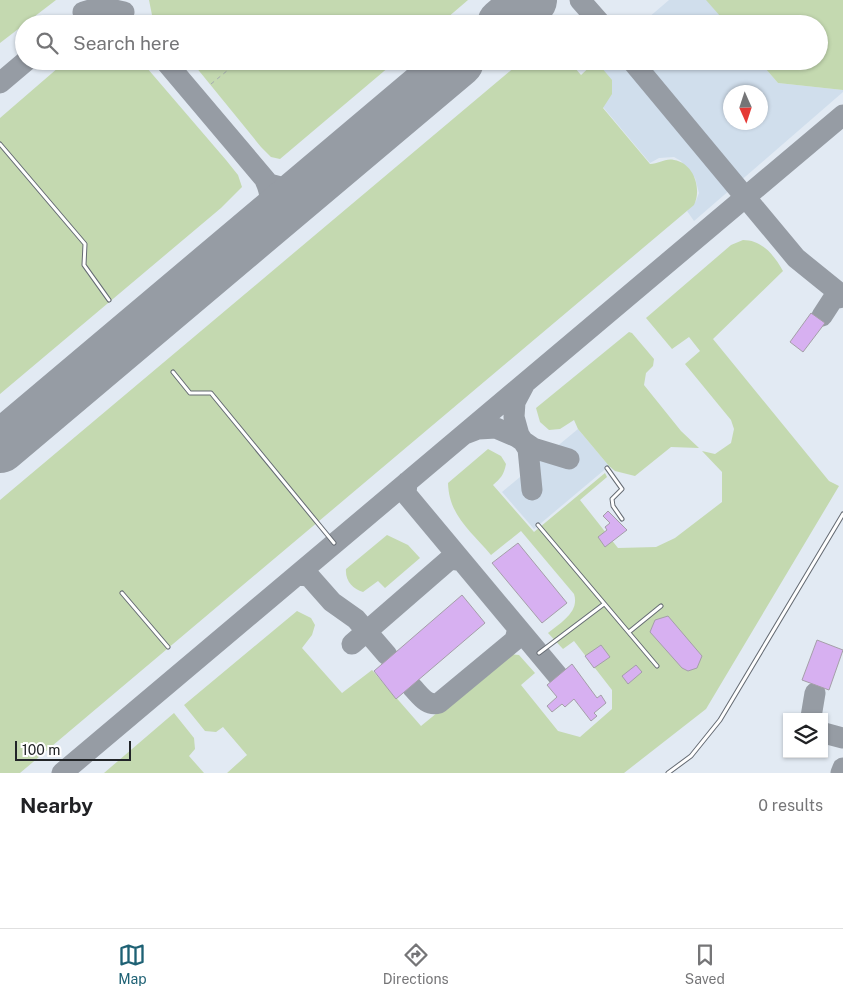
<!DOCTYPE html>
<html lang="en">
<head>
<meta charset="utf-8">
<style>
	:root { --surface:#fff; --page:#f2f2f2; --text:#202124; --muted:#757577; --line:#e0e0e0; --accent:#1e6174 }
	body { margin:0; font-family:"Public Sans",sans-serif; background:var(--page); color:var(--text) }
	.controls { position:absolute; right:15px; bottom:15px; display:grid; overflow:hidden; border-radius:0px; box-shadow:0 1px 4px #0004 }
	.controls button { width:45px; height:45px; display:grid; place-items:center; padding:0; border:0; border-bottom:1px solid var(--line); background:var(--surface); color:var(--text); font:25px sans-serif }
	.compass { position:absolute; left:723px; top:85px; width:45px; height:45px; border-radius:50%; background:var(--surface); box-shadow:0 1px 4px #0004; rotate:177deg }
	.scale { position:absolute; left:15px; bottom:12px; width:116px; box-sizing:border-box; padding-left:5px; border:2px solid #222528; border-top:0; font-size:14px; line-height:18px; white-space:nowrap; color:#222528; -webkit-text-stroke:4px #fff; paint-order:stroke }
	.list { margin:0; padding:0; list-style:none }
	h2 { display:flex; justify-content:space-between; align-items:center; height:65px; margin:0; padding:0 20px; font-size:21px }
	h2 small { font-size:16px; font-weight:400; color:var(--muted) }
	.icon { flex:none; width:28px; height:28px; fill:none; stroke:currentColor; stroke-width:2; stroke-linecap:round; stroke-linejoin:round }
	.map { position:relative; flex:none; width:843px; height:773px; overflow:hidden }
	.search { position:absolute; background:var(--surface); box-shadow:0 1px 4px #0004; left:15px; right:15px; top:15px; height:55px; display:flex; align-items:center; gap:12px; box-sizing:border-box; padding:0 18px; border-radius:28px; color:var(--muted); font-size:19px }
	.sheet { height:155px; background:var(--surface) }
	nav { display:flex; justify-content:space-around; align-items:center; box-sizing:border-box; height:70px; border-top:1px solid var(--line); background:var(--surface); font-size:14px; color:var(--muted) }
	nav a { display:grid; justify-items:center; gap:2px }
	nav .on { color:var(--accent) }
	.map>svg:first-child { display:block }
</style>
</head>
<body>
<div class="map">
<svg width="843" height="773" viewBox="0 0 843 773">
	<rect width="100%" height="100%" fill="#e2eaf3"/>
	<path fill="#d0deec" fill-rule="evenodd" d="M669 0H707L727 24H641Z
		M596 61H759L778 83 843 90V92L694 221 687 211 696 201 699 193 695 178 681 161 674 157 659 158 650 163 603 107ZM730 92H760V122H730Z
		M578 429 609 466 534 529 502 492Z"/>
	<path fill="#c4d9b0" d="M0 0H56L0 43Z
		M149 0H468L440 24H159L152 15Z
		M706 0H843V90L778 83 759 61H819V24H727Z
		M66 61H141L226 160 238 175 242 187 221 208 0 394V118Z
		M191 61H396L280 159 271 157 261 147Z
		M522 61H569L581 75 596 61 612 80V94L603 108 650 164C659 164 665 158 674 160 694 163 702 189 694 205L20 773H0V500Z
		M743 240C762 240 774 255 783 271L713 339 829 481 839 486 706 709 624 773H227L247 755 223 727 216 732 205 731 184 705 297 611 311 618 315 625 312 635 302 648 342 693 372 670 421 726 509 654 519 655 535 673 521 685 558 731 580 737 612 709V690L574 641 563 649 548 633C560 623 580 612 574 594L521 531 491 555C471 531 449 516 448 483L488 449 501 456 506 464C504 475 500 479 493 485L534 532 605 473 607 477 580 500 618 548 656 547 675 538 722 502V472L702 451 715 454 731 443 734 429 731 420 685 364 700 351 689 337 672 349 646 318 731 245Z
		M629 332 632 333 654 359 653 366 646 373 644 385 681 431 699 448 671 447 635 476 615 471 609 466 578 429 574 420 560 429 549 430 540 422 536 408Z
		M387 535 408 545 420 558 385 588 378 581 363 592C353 589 345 581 346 569Z
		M174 713 194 738 195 749 189 756 204 773H104Z"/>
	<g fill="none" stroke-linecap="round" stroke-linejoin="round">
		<path stroke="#969ca4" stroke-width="21" d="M580 0 601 24
			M83 12 101 7 124 12
			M165 61 269 184 291 190 310 186
			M632 61 796 258 843 296
			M0 83 26 61
			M263 226C271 209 273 197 265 180
			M822 316 833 299 843 297
			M524 385 515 402 514 417 519 435 528 449 532 490
			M465 434 478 429 496 428 517 437 533 448 569 459
			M407 482 406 494 558 676
			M297 575 309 576 332 602 356 619 387 655
			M352 644 450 559 462 561
			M412 687C420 695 427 707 439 703L515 640 518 628
			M811 717 815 693
			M824 733 843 738
			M62 773 843 115
			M841 773 843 768"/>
		<path stroke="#969ca4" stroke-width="52" d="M503 24 531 0
			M0 447 458 61"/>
	</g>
	<path fill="#d7b0f1" stroke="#a49fa8" d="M811 313 825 323 803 352 790 342Z
		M608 511 627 530 605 547 598 537 607 530 605 527 610 523 603 516Z
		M518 543 567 603 542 623 492 563Z
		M462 595 485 623 396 699 374 671Z
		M668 616 702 656 697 668 688 671 682 668 650 632 655 620Z
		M817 640 843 650 829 690 802 680Z
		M601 645 610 657 594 668 585 656Z
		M572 664 597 698 601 695 606 703 594 713 597 716 591 721 574 699 565 707 562 704 552 712 547 706 557 697 547 685Z
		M636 665 642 672 628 684 622 676Z"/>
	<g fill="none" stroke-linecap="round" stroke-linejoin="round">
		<g stroke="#656b73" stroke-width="5">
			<path id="service" d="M0 144 85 244 84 265 109 300
				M173 372 190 393H211L334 543
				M607 468 622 489 612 499 613 506 622 519
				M538 525 657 666
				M122 593 168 647
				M629 632 661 606
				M539 653 604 604
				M668 773 691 756 720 720 843 514"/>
		</g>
		<path stroke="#a3a9b0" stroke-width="1" stroke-dasharray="4 4" stroke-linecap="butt" d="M211 84 239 61"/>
		<use href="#service" stroke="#fff" stroke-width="3"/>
	</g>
</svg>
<div class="controls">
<button><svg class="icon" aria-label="layers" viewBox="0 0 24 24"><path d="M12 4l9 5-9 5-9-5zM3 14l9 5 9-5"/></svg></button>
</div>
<svg class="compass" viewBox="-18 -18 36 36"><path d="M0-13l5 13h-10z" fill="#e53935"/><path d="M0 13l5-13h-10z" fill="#757577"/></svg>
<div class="scale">100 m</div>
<div class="search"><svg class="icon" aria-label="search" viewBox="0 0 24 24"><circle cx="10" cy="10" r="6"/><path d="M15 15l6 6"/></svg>Search here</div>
</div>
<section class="sheet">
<h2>Nearby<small>0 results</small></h2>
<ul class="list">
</ul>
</section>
<nav>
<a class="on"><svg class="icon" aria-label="map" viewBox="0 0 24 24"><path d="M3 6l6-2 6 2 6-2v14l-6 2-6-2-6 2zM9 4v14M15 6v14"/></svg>Map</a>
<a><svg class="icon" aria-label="directions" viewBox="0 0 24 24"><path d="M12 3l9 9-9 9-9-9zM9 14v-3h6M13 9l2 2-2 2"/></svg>Directions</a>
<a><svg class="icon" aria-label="saved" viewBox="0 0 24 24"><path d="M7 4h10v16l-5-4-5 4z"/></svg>Saved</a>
</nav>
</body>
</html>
